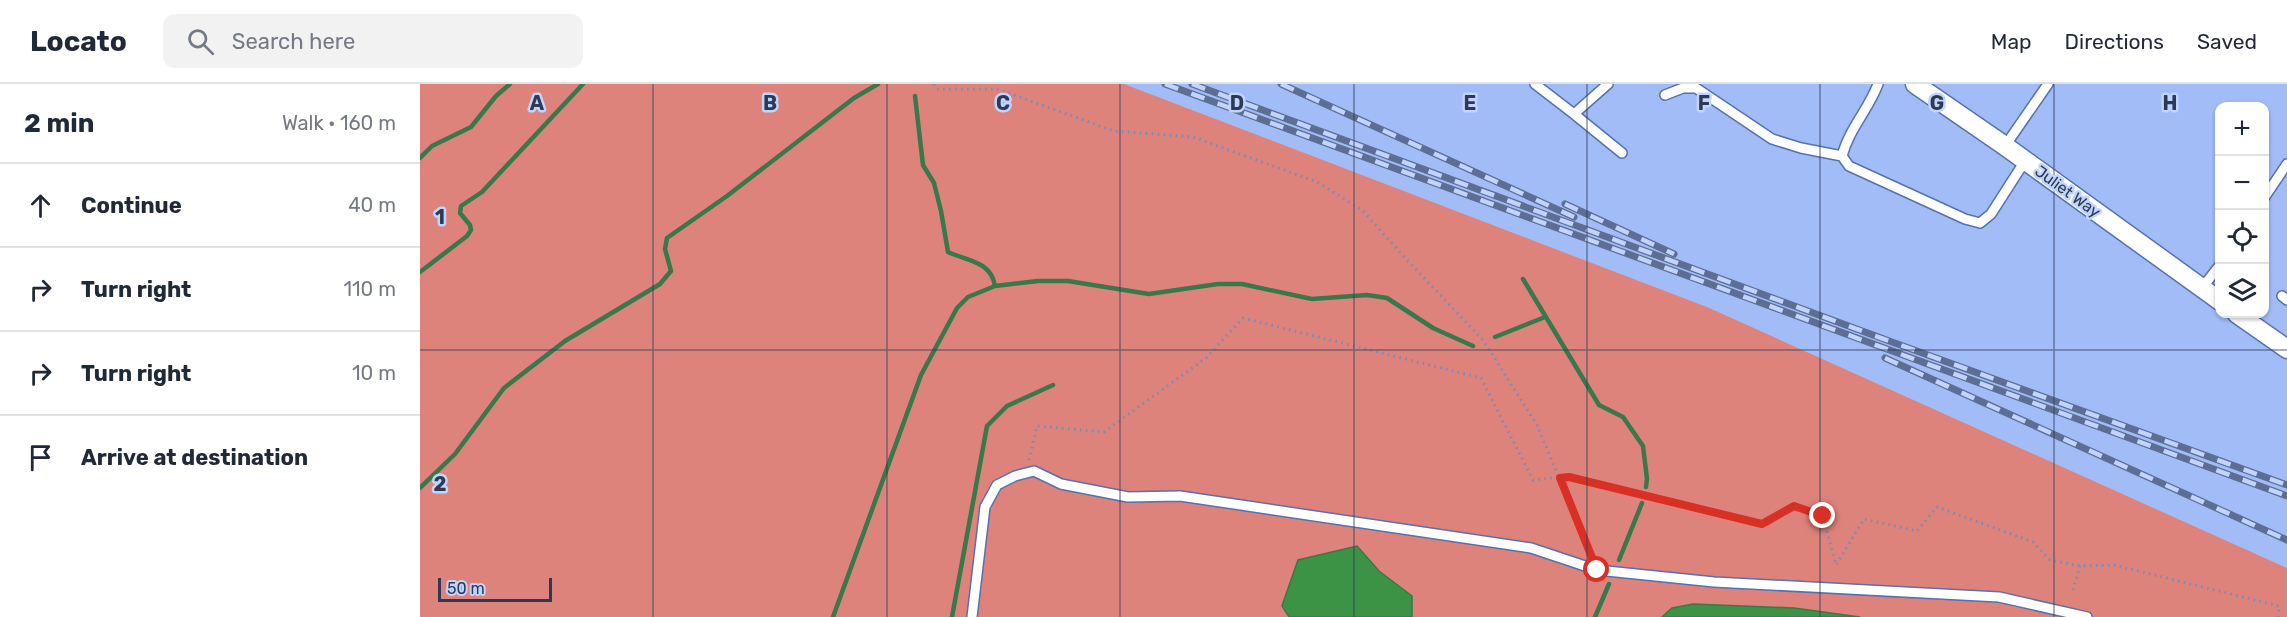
<!DOCTYPE html>
<html lang="en">
<head>
<meta charset="utf-8">
<style>
	:root { --surface:#fff; --page:#f2f2f3; --text:#1f2937; --muted:#747a83; --line:#e0e1e3 }
	body { margin:0; font-family:Rubik,sans-serif; background:var(--page); color:var(--text) }
	.controls { position:absolute; right:18px; top:18px; display:grid; overflow:hidden; border-radius:12px; box-shadow:0 2px 4px #0004 }
	.controls button { width:54px; height:54px; display:grid; place-items:center; padding:0; border:0; border-bottom:2px solid var(--line); background:var(--surface); color:var(--text); font:30px sans-serif }
	.scale { position:absolute; left:18px; bottom:15px; width:114px; box-sizing:border-box; padding-left:6px; border:3px solid #2d3a55; border-top:0; font-size:16px; line-height:21px; white-space:nowrap; color:#2d3a55; -webkit-text-stroke:4px #c0d4fd; paint-order:stroke }
	.stop { position:absolute; width:18px; height:18px; margin:-14px; border:4px solid #d93025; border-radius:50%; background:#fff }
	.stop.end { background:#d93025; border-color:#fff; box-shadow:0 2px 6px #0008 }
	.list { margin:0; padding:0; list-style:none }
	h2 { display:flex; justify-content:space-between; align-items:center; height:78px; margin:0; padding:0 24px; font-size:26px }
	h2 small { font-size:20px; font-weight:400; color:var(--muted) }
	.list li { display:grid; grid-template-columns:39px 1fr auto; gap:18px; align-items:center; box-sizing:border-box; height:84px; padding:0 24px; border-top:2px solid var(--line) }
	.list b { display:block; font-size:22px; white-space:nowrap }
	.list em { font-size:20px; font-style:normal; color:var(--muted) }
	.icon { flex:none; width:33px; height:33px; fill:none; stroke:currentColor; stroke-width:2; stroke-linecap:round; stroke-linejoin:round }
	.map { position:relative; flex:none; width:1867px; height:533px; overflow:hidden }
	header { display:flex; align-items:center; gap:36px; box-sizing:border-box; height:84px; padding:0 30px; background:var(--surface); border-bottom:2px solid var(--line) }
	header strong { font-size:28px }
	nav { display:flex; gap:33px; margin-inline-start:auto; font-size:21px }
	.search { width:420px; height:54px; background:var(--page); display:flex; align-items:center; gap:15px; box-sizing:border-box; padding:0 21px; border-radius:12px; color:var(--muted); font-size:22px }
	main { display:flex }
	aside { flex:1; background:var(--surface) }
	.map>svg:first-child { display:block }
</style>
</head>
<body>
<header>
<strong>Locato</strong>
<div class="search"><svg class="icon" aria-label="search" viewBox="0 0 24 24"><circle cx="10" cy="10" r="6"/><path d="M15 15l6 6"/></svg>Search here</div>
<nav><a>Map</a><a>Directions</a><a>Saved</a></nav>
</header>
<main>
<aside>
<h2>2 min<small>Walk · 160 m</small></h2>
<ul class="list">
<li><svg class="icon" aria-label="ahead" viewBox="0 0 24 24"><path d="M12 20V5M6 11l6-6 6 6"/></svg><div><b>Continue</b></div><em>40 m</em></li>
<li><svg class="icon" aria-label="right" viewBox="0 0 24 24"><path d="M7 20v-9h11M14 6l5 5-5 5"/></svg><div><b>Turn right</b></div><em>110 m</em></li>
<li><svg class="icon" aria-label="right" viewBox="0 0 24 24"><path d="M7 20v-9h11M14 6l5 5-5 5"/></svg><div><b>Turn right</b></div><em>10 m</em></li>
<li><svg class="icon" aria-label="arrive" viewBox="0 0 24 24"><path d="M6 21V4h12l-3 4 3 4H6"/></svg><div><b>Arrive at destination</b></div></li>
</ul>
</aside>
<div class="map">
<svg width="1867" height="533" viewBox="0 0 1867 533">
	<rect width="100%" height="100%" fill="#adc7fd"/>
	<path fill="#a2bcf8" fill-rule="evenodd" d="M704 0H1867V484L1287 223ZM1800 22H1844V230H1800Z"/>
	<path fill="#de837c" d="M0 0H704L1287 223 1867 484V533H0Z"/>
	<path fill="#3d9345" stroke="#38784a" stroke-width="1.5" d="M937 462 959 487 992 512V533H869L862 522 878 476Z
		M1273 520 1374 524 1440 533H1242L1252 524Z"/>
	<g fill="none" stroke-linecap="round" stroke-linejoin="round">
		<path stroke="#38784a" stroke-width="4.5" d="M495 12 503 81 514 99 521 127 528 168C547 177 571 177 575 202
			M0 74 12 62 51 43 76 12 90 0
			M0 188 47 152 51 146 50 141 40 129 41 122 62 108 163 0
			M1103 195 1179 321 1203 333 1223 362 1227 395 1226 403
			M1075 253 1125 233
			M0 404 35 370 84 304 145 257 240 200 251 187 245 165 247 154 307 112 434 14 458 0
			M1199 476 1222 419
			M413 533 501 291 537 224 548 213 575 202 618 197H648L729 210 798 200H822L892 215 947 211 967 214 1013 244 1053 262
			M532 533 567 342 587 322 633 301
			M1175 533 1189 500"/>
		<g stroke="#5671af" stroke-width="12">
			<path id="lane" d="M1115 0 1154 30
				M1188 0 1154 30 1202 69
				M1458 0C1449 25 1429 45 1422 72L1429 82 1545 135 1560 139 1571 130 1605 77
				M1245 11 1263 4H1276L1352 55 1381 64 1422 72
				M1585 62 1628 0
				M1844 114 1867 80
				M1782 204 1800 181
				M1862 212 1867 216
				M552 533 565 423 577 401 595 392 614 387 641 400 708 413 760 412 1111 464 1177 486 1294 498 1579 513 1667 533"/>
		</g>
		<g stroke="#5671af" stroke-width="21">
			<path id="street" d="M1495 0 1585 62 1800 217
				M1817 230 1867 265"/>
		</g>
		<path stroke="#788cb7" stroke-width="3" stroke-dasharray="1.5 4.5" stroke-linecap="butt" d="M514 0 517 5H577L694 47 773 53 897 98 942 126 985 174 1063 256 1117 341 1172 473
			M609 376 617 342 684 348 786 274 823 234 1061 294 1113 396 1149 392 1342 439 1374 422 1403 432 1416 481 1444 435 1497 447 1517 423 1613 458 1630 476 1660 482 1694 481 1859 522 1858 533
			M1653 506 1660 482"/>
		<use href="#lane" stroke="#fff" stroke-width="9"/>
		<use href="#street" stroke="#fff" stroke-width="18"/>
		<g stroke="#5c6e93" stroke-width="7">
			<path id="rail" d="M745 0 1867 412
				M772 0 1472 258 1867 401
				M861 0 1154 133
				M1145 120 1254 170
				M1465 274 1867 456"/>
		</g>
		<use href="#rail" stroke="#c0d4fd" stroke-width="4.5" stroke-dasharray="14" stroke-linecap="butt"/>
	</g>
	<g fill="none" stroke-linecap="round" stroke-linejoin="round">
		<path stroke="#d93025" stroke-width="8" d="M1177 486 1140 394 1149 393 1342 440 1374 422 1403 432"/>
	</g>
	<path fill="none" stroke="#2d3a55" stroke-width="1.5" stroke-opacity="0.55" d="M233 0V533M467 0V533M700 0V533M934 0V533M1167 0V533M1400 0V533M1634 0V533M0 266H1867"/>
	<g text-anchor="middle" stroke-width="5" stroke-linejoin="round" paint-order="stroke">
		<g font-size="16" fill="#2d3a55" stroke="#c0d4fd">
			<text transform="translate(1648 107) rotate(36)" y="6">Juliet Way</text>
		</g>
	</g>
	<g font-size="20" text-anchor="middle" font-weight="bold" fill="#2d3a55" stroke="#c0d4fd" stroke-width="5" stroke-linejoin="round" paint-order="stroke">
		<text x="117" y="26">A</text>
		<text x="350" y="26">B</text>
		<text x="583" y="26">C</text>
		<text x="817" y="26">D</text>
		<text x="1050" y="26">E</text>
		<text x="1284" y="26">F</text>
		<text x="1517" y="26">G</text>
		<text x="1750" y="26">H</text>
		<text x="20" y="140">1</text>
		<text x="20" y="407">2</text>
	</g>
</svg>
<div class="controls">
<button>+</button>
<button>−</button>
<button><svg class="icon" aria-label="locate" viewBox="0 0 24 24"><circle cx="12" cy="12" r="6"/><path d="M12 2v4M12 18v4M2 12h4M18 12h4"/></svg></button>
<button><svg class="icon" aria-label="layers" viewBox="0 0 24 24"><path d="M12 4l9 5-9 5-9-5zM3 14l9 5 9-5"/></svg></button>
</div>
<div class="scale">50 m</div>
<div class="stop" style="left:1177px;top:486px"></div>
<div class="stop end" style="left:1403px;top:432px"></div>
</div>
</main>
</body>
</html>
